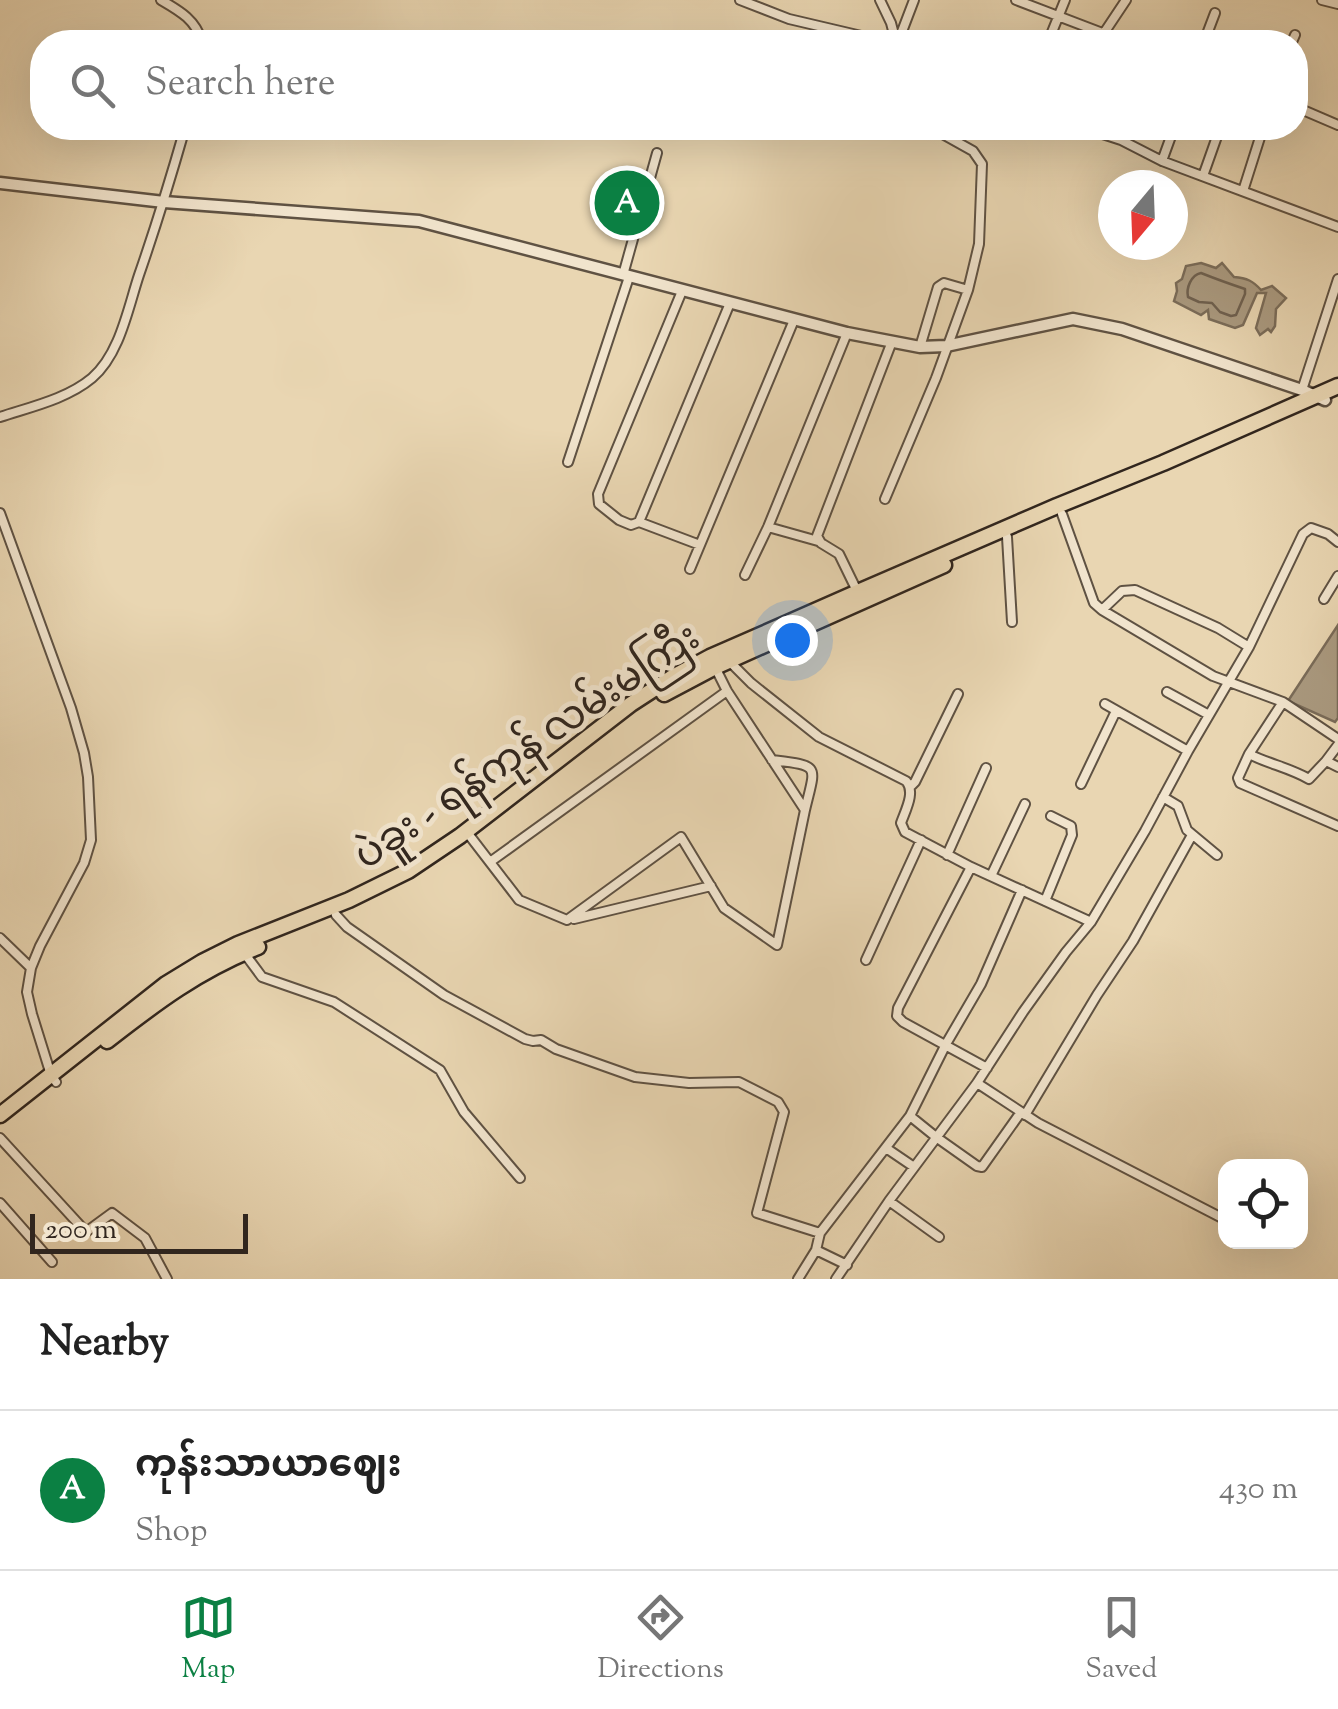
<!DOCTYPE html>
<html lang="en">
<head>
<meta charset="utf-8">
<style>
	:root { --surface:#fff; --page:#f6f6f6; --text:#222; --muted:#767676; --line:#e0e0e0; --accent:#0b8043 }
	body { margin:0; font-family:"Sorts Mill Goudy","Noto Sans Myanmar",serif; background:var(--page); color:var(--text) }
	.controls { position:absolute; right:30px; bottom:30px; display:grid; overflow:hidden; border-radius:20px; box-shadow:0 10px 40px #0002 }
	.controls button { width:90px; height:90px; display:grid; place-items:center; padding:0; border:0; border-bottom:2px solid var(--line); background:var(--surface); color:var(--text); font:50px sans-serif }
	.compass { position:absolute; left:1098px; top:170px; width:90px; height:90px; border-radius:50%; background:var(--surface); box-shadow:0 10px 40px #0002; rotate:199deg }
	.scale { position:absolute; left:30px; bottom:25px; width:218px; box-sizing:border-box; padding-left:10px; border:5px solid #31261e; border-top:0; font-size:28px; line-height:35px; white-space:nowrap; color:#31261e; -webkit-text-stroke:8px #f1e4cd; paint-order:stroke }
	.you { position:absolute; left:792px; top:640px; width:35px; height:35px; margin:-25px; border:8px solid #fff; border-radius:50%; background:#1a73e8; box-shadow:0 0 0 15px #1a73e833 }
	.badge { display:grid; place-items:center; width:65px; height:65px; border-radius:50%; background:var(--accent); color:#fff; font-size:32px; font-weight:700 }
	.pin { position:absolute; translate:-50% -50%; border:5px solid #fff; box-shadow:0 2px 10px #0006 }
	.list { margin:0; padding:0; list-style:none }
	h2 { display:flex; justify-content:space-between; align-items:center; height:130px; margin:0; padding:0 40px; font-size:42px }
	h2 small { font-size:32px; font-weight:400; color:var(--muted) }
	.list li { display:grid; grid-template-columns:65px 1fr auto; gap:30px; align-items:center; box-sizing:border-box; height:160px; padding:0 40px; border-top:2px solid var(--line) }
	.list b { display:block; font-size:38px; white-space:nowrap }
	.list p { margin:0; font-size:32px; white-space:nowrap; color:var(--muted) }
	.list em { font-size:32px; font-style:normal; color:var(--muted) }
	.icon { flex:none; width:55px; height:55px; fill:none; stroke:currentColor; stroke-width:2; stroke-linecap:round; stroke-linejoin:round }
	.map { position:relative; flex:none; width:1338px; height:1279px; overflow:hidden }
	.search { position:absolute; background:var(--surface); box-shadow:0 10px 40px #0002; left:30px; right:30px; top:30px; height:110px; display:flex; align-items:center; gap:25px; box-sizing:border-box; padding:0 35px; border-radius:40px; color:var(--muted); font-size:38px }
	.sheet { height:290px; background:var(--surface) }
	nav { display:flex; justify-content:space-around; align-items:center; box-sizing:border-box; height:140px; border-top:2px solid var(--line); background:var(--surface); font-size:28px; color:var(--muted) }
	nav a { display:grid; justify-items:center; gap:5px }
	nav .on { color:var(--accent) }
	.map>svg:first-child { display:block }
</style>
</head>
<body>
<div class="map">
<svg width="1338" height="1279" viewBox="0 0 1338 1279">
	<rect width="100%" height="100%" fill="#e9d6b2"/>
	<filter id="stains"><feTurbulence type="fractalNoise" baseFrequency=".002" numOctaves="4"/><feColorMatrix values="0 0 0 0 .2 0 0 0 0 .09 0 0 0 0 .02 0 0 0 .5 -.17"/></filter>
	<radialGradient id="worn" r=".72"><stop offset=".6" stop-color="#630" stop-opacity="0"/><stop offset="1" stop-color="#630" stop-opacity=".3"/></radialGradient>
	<path fill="#aa9a80" stroke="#7a6c59" stroke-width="2.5" d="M1201 263 1216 268 1222 263 1234 277C1247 278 1253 281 1261 290L1272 286 1286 298 1276 309 1275 326 1271 332 1268 329 1260 335 1256 328 1266 293H1257L1243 325 1235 328 1209 319 1208 310 1201 315 1174 301 1177 291 1176 283 1182 279 1186 266Z
		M1338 625V718L1335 722 1288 701Z"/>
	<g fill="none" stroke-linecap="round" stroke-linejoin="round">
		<path stroke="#6e604f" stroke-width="2.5" d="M1201 273C1216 279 1230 284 1245 289V294L1236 315 1231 316 1220 312 1212 303 1199 302 1188 297C1186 288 1191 275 1201 273Z"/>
		<g stroke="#5f5243" stroke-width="12">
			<path id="minor" d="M161 0C180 11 196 20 202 42
				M740 0 789 19 887 42
				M880 0 891 23 896 42
				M1016 0 1126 42
				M1322 0 1338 4
				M287 42 289 38
				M898 42 914 0
				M1048 42 1065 0
				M1098 42 1126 0
				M1204 42 1215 13
				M1292 42 1295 35
				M1296 107 1338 125
				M1084 128 1121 140 1162 161 1338 227
				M1162 161 1174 128
				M1203 176 1220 128
				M1243 191 1263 128
				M623 275 657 153
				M682 291 598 494 599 504 619 520 631 525 639 522 730 303
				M920 347 938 287 944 283 968 290
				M1302 390 1338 279
				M0 417C30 407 67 399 92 378 120 354 128 308 139 275 156 226 171 177 185 128
				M568 462 629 277
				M885 499 936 378 968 290 979 244 982 164 973 151 939 132 936 128
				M0 513 71 708 84 753 88 777 91 840 84 863 40 946 31 968 27 992 32 1014 51 1075 56 1082
				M1062 514 1094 603 1102 610 1213 676 1283 702 1338 739
				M639 522 700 545
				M768 527 818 541
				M1007 537 1012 622
				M690 569 794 320
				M745 575 768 527 847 333
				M858 593 839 554 821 543 817 536 891 344
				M1324 599 1338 576
				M1102 610 1122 591 1135 590 1218 628 1249 647
				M728 660 751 683 819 737 906 781C916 792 905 811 901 823L905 832 971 867 1091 922
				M1167 692 1209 715
				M1283 702 1249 754C1269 764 1290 768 1309 779L1326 761
				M1105 704 1188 751
				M1338 745 1326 761 1338 767
				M1249 754 1238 778 1240 783 1338 826
				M772 760C821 766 816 764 805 810
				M1081 784 1116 711
				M911 786 915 782 958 694
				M1163 797 1178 806 1187 830 1217 855
				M466 831 519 900 567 920 681 837 724 908 777 945 805 810 727 691 715 667
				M947 855 986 768
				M490 862 727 691
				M971 867 898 1008 897 1016 903 1022 987 1068
				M991 876 1025 804
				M1045 901 1072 835 1071 826 1051 816
				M336 915 347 927 444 995 525 1039 533 1041 541 1040 556 1049 635 1077 689 1083 739 1082 778 1102 784 1112 757 1213 820 1233
				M574 919 711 886
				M0 938 31 968
				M242 950 262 977 334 1002 440 1070 464 1112 520 1178
				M866 960 921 840
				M977 1083 1038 1123 1222 1218
				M1025 1115 1097 995 1133 941 1192 835
				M910 1116 936 1137 977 1166 982 1167 1021 1112
				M0 1138 86 1232 112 1213 145 1238 167 1279
				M886 1148 914 1167
				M889 1201 939 1237
				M0 1203 52 1262
				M816 1250 847 1265
				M798 1279 816 1250 820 1233 910 1116 946 1044 981 984 1022 890
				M836 1279 889 1201 977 1083 1023 1012 1066 952 1091 922 1145 831 1188 751 1249 647 1303 534 1311 528 1328 534 1338 542"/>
		</g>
		<g stroke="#5f5243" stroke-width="15">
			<path id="tertiary" d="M0 183 164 202 419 221 847 333 920 347 946 346 1073 319 1122 329 1302 390 1325 400"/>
		</g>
		<g stroke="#31261e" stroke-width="19">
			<path id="trunk" d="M664 694 715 667 944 565
				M107 1041C157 1002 198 971 258 947
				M0 1115 166 984 202 962 238 944 349 900 408 871 460 836 631 704 671 678 710 657 858 592 1057 506 1163 463 1338 386"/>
		</g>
		<use href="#minor" stroke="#f1e4cd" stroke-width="8"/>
		<use href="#tertiary" stroke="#f1e4cd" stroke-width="10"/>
		<use href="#trunk" stroke="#e9d6b2" stroke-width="14"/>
	</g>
	<g text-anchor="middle" stroke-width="10" stroke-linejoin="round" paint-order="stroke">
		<g font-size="40" fill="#31261e" stroke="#f1e4cd">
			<text transform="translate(526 745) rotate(-34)" y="14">ပဲခူး - ရန်ကုန် လမ်းမကြီး</text>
		</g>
	</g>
	<rect width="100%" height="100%" filter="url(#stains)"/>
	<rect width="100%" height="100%" fill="url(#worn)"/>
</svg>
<div class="controls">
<button><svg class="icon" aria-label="locate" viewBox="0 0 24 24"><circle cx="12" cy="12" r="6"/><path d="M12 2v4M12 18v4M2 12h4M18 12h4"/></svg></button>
</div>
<svg class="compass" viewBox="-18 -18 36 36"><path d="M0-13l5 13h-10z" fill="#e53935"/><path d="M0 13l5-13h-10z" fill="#767676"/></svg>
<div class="scale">200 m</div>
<div class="you"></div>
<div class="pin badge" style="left:627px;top:203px">A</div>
<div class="search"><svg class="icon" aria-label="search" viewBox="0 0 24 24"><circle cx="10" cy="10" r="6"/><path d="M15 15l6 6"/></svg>Search here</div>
</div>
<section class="sheet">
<h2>Nearby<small></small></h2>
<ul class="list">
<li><span class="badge">A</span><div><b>ကုန်းသာယာဈေး</b><p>Shop</p></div><em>430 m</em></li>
</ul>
</section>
<nav>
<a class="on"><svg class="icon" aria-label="map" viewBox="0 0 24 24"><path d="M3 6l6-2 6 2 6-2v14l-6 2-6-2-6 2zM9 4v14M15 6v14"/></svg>Map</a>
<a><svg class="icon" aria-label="directions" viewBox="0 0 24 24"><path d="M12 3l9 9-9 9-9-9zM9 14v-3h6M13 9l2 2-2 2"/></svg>Directions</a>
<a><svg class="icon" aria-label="saved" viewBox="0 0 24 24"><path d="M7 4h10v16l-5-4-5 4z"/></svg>Saved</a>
</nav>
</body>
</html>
